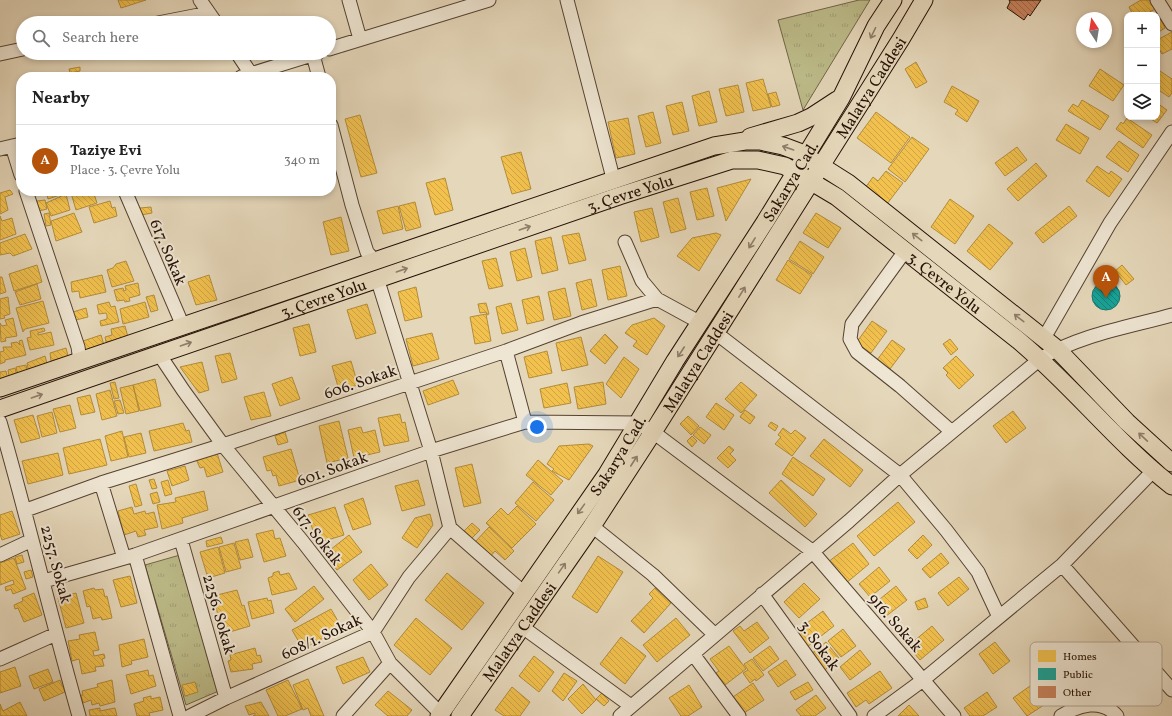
<!DOCTYPE html>
<html lang="en">
<head>
<meta charset="utf-8">
<style>
	:root { --surface:#fff; --page:#f6f6f6; --text:#222; --muted:#767676; --line:#e0e0e0; --accent:#b45309 }
	body { margin:0; font-family:Vollkorn,serif; background:var(--page); color:var(--text) }
	.controls { position:absolute; right:12px; top:12px; display:grid; overflow:hidden; border-radius:8px; box-shadow:0 2px 6px #0003 }
	.controls button { width:36px; height:36px; display:grid; place-items:center; padding:0; border:0; border-bottom:1px solid var(--line); background:var(--surface); color:var(--text); font:20px sans-serif }
	.compass { position:absolute; left:1076px; top:12px; width:36px; height:36px; border-radius:50%; background:var(--surface); box-shadow:0 2px 6px #0003; rotate:348deg }
	.you { position:absolute; left:537px; top:427px; width:14px; height:14px; margin:-10px; border:3px solid #fff; border-radius:50%; background:#1a73e8; box-shadow:0 0 0 6px #1a73e833 }
	.badge { display:grid; place-items:center; width:26px; height:26px; border-radius:50%; background:var(--accent); color:#fff; font-size:13px; font-weight:700 }
	.pin { position:absolute; translate:-50% -33px; filter:drop-shadow(0 1px 2px #0008) }
	.pin::after { content:''; position:absolute; top:21px; width:14px; height:12px; background:inherit; clip-path:polygon(0 0,100% 0,50% 100%) }
	.list { margin:0; padding:0; list-style:none }
	h2 { display:flex; justify-content:space-between; align-items:center; height:52px; margin:0; padding:0 16px; font-size:17px }
	h2 small { font-size:13px; font-weight:400; color:var(--muted) }
	.list li { display:grid; grid-template-columns:26px 1fr auto; gap:12px; align-items:center; box-sizing:border-box; height:72px; padding:0 16px; border-top:1px solid var(--line) }
	.list b { display:block; font-size:15px; white-space:nowrap }
	.list p { margin:0; font-size:13px; white-space:nowrap; color:var(--muted) }
	.list em { font-size:13px; font-style:normal; color:var(--muted) }
	.icon { flex:none; width:22px; height:22px; fill:none; stroke:currentColor; stroke-width:2; stroke-linecap:round; stroke-linejoin:round }
	.map { position:relative; flex:none; width:1172px; height:716px; overflow:hidden }
	.search { position:absolute; background:var(--surface); box-shadow:0 2px 6px #0003; left:16px; top:16px; width:320px; height:44px; display:flex; align-items:center; gap:10px; box-sizing:border-box; padding:0 14px; border-radius:22px; color:var(--muted); font-size:15px }
	.panel { position:absolute; background:var(--surface); box-shadow:0 2px 6px #0003; left:16px; top:72px; width:320px; height:124px; border-radius:16px }
	.map>svg:first-child { display:block }
</style>
</head>
<body>
<div class="map">
<svg width="1172" height="716" viewBox="0 0 1172 716">
	<defs>
		<pattern id="park-tufts" width="24" height="20" patternUnits="userSpaceOnUse"><rect width="24" height="20" fill="#bdbc8a"/><path d="M3 7l-1-3M5 7V3M7 7l1-3M15 17l-1-3M17 17v-4M19 17l1-3" fill="none" stroke="#a2a176"/></pattern>
		<pattern id="homes-back-hatch" width="6" height="6" patternUnits="userSpaceOnUse"><rect width="6" height="6" fill="#f2c14e"/><path d="M-1 5l2 2M0 0l6 6M5-1l2 2" fill="none" stroke="#cfa543"/></pattern>
		<pattern id="public-back-hatch" width="6" height="6" patternUnits="userSpaceOnUse"><rect width="6" height="6" fill="#17a398"/><path d="M-1 5l2 2M0 0l6 6M5-1l2 2" fill="none" stroke="#15837a"/></pattern>
		<pattern id="building-back-hatch" width="6" height="6" patternUnits="userSpaceOnUse"><rect width="6" height="6" fill="#c7825d"/><path d="M-1 5l2 2M0 0l6 6M5-1l2 2" fill="none" stroke="#a1694b"/></pattern>
	</defs>
	<rect width="100%" height="100%" fill="#e5d7ba"/>
	<filter id="stains"><feTurbulence type="fractalNoise" baseFrequency=".005" numOctaves="4"/><feColorMatrix values="0 0 0 0 .2 0 0 0 0 .09 0 0 0 0 .02 0 0 0 .5 -.17"/></filter>
	<radialGradient id="worn" r=".72"><stop offset=".6" stop-color="#630" stop-opacity="0"/><stop offset="1" stop-color="#630" stop-opacity=".3"/></radialGradient>
	<path fill="url(#park-tufts)" stroke="#716648" d="M859 0H870L803 110 778 20Z
		M180 555 221 690 186 705 145 565Z"/>
	<path fill="url(#homes-back-hatch)" stroke="#b48c38" d="M118 0H146L121 8Z
		M1141 0H1149L1155 9 1145 15H1133L1129 7Z
		M1157 13 1165 28 1157 33V15H1154Z
		M1172 32V49L1162 54 1157 46V40Z
		M916 62 927 82 916 88 905 69Z
		M80 67V71L70 73 69 69Z
		M1100 69 1124 85 1113 101 1089 86Z
		M1157 69 1172 79V93L1169 97 1157 89Z
		M763 79 771 107 753 111 746 83Z
		M738 85 744 112 726 116 719 89Z
		M952 86 979 101 967 122 955 114 958 110 944 102Z
		M709 91 717 122 699 126 692 96Z
		M776 92 780 105 772 107 768 94Z
		M1082 100 1109 116 1100 130 1068 111 1073 104 1078 107Z
		M682 102 689 131 673 135 666 106Z
		M1157 103 1167 110 1157 123 1148 117H1157Z
		M653 112 661 143 646 147 638 116Z
		M876 112 910 137 891 163 857 138Z
		M360 115 377 173 361 177 345 119Z
		M628 118 635 154 616 158 608 122Z
		M1127 118 1152 135 1143 148 1116 129 1121 122 1123 124Z
		M1066 124 1089 138 1080 154 1056 140Z
		M912 137 929 149 905 182 888 169Z
		M1119 141 1139 155 1128 172 1106 157Z
		M1017 147 1027 160 1005 176 995 163Z
		M521 152 531 189 512 194 501 157Z
		M1036 163 1047 176 1018 201 1007 189Z
		M1097 166 1109 174 1111 171 1122 179 1109 197 1086 181Z
		M886 171 903 183 887 204 865 188 873 177 878 181Z
		M445 178 453 210 435 215 426 183Z
		M751 179 726 221 717 188Z
		M707 188 714 216 697 220 690 192Z
		M10 190 13 194 5 197 8 210 0 214V193Z
		M46 191H69V192L48 199Z
		M77 191H93L97 203 76 210 71 193Z
		M66 194 70 210 51 216 46 203Z
		M678 198 686 229 671 233 663 202Z
		M950 199 974 216 955 244 931 227Z
		M45 200 47 209 39 211 37 201Z
		M110 201 112 208 115 207 117 216 94 223 89 207Z
		M415 202 421 227 406 231 399 206Z
		M398 206 403 229 383 234 377 211Z
		M1069 206 1077 216 1043 243 1035 233Z
		M151 207 152 213 141 215 140 208Z
		M652 208 659 237 641 242 634 212Z
		M49 213 51 225 46 226 44 214Z
		M74 213 82 232 56 241 51 221Z
		M816 213 841 228 828 248 803 233Z
		M0 216 2 221 12 218 16 234 0 240Z
		M341 217 349 251 331 255 323 222Z
		M989 224 1013 243 990 270 967 251Z
		M579 233 586 260 569 264 562 236Z
		M716 233 721 235 699 271 677 256 692 238Z
		M25 234 32 249 13 256 10 253 0 255V243Z
		M551 237 558 270 542 274 535 241Z
		M800 241 824 257 813 274 789 259Z
		M525 248 532 277 517 281 510 252Z
		M496 258 503 286 489 289 482 261Z
		M788 260 812 275 800 294 776 280Z
		M126 261 134 281 112 287 107 270 113 268 116 264Z
		M37 265 42 282 14 291 9 274Z
		M1122 265 1134 279 1126 285 1115 271Z
		M620 266 627 296 608 300 602 270Z
		M102 275 106 292 80 298 79 291 72 292 71 282Z
		M209 275 217 300 196 305 188 282Z
		M0 277H2L6 292 0 294Z
		M591 279 597 306 582 310 576 283Z
		M138 283 140 295 129 298 130 301 125 302 124 300 117 301 114 290 123 288 124 291 126 290 125 286Z
		M37 284 41 299 20 305 15 292Z
		M416 287 422 317 405 321 398 292Z
		M565 288 571 316 554 320 548 292Z
		M154 295 158 310 151 312 146 297Z
		M539 296 544 320 527 324 522 300Z
		M8 297 10 314 4 316 5 318 0 319V299Z
		M43 301 49 323 25 329 23 332 16 308Z
		M109 302 111 307 115 306 119 322 101 326 100 321 107 319V315L106 313 99 314 97 305Z
		M145 302 149 317 123 324 120 309Z
		M486 303 489 314 487 315 486 312 480 313 478 304Z
		M511 303 518 330 502 334 496 307Z
		M367 304 376 333 356 339 347 310Z
		M86 308 88 317 76 320 73 312Z
		M486 314 491 341 475 344 470 317Z
		M13 318 17 336 5 338 6 341 1 342 0 323 2 326 7 325 5 320Z
		M654 318 665 326 647 355 633 346 637 341 625 333 632 325Z
		M872 321 887 331 871 353 856 343Z
		M309 324 316 352 300 356 293 328Z
		M125 326 128 337 106 342 105 337 112 335 111 329Z
		M44 328 45 331 38 333V335L51 332 54 345 30 350 27 338 31 337 30 331Z
		M432 333 439 359 413 366 406 339Z
		M605 334 618 347 605 364 590 351Z
		M101 335 104 345 83 352 80 342Z
		M581 337 588 365 562 371 556 343Z
		M950 339 958 349 951 355 943 344Z
		M22 340 26 355 5 360V362L0 364V352L4 351 3 347H12L11 343 17 342 20 345 19 341Z
		M892 340 905 349 890 369 877 360Z
		M66 348 68 356 51 361 50 353Z
		M547 351 552 373 529 378 524 357Z
		M230 353 237 379 222 383 215 356Z
		M45 356 48 367 29 373 27 363Z
		M956 356 974 375 959 389 946 375 948 373 943 368Z
		M624 357 639 369 621 398 606 384Z
		M351 361 358 385 339 390 332 366Z
		M202 362 209 390 199 393 180 367Z
		M26 365 28 374 18 376 16 367Z
		M15 368 18 380 10 381 8 370Z
		M6 371 8 380 0 381V372Z
		M292 377 300 399 280 406 272 384Z
		M155 379 161 406 140 411 133 385Z
		M453 380 459 394 428 405 423 391Z
		M115 382 119 398 114 399 110 383Z
		M603 382 606 404 578 409 574 387Z
		M741 382 757 395 741 413 725 399Z
		M567 383 571 403 544 408 540 389Z
		M133 385 139 411 126 414 120 388Z
		M110 390 117 416 102 420 96 394Z
		M264 392 271 416 251 420 244 397Z
		M90 395 95 412 81 415 77 398Z
		M120 400 124 413 118 414 114 401Z
		M716 403 734 415 724 430 706 417Z
		M70 405 76 428 60 432 53 409Z
		M745 410 755 417 750 424 740 417Z
		M1013 411 1026 428 1006 443 993 426Z
		M52 412 57 433 42 437 37 416Z
		M400 414 402 423 405 422 409 441 384 446 378 418Z
		M33 415 40 438 21 443 14 420Z
		M688 416 699 426 691 435 680 424Z
		M339 421 348 458 327 463 319 426Z
		M771 422 778 426 775 431 768 426Z
		M183 423 186 431 189 430 192 442 154 451 149 431Z
		M361 427 363 433 375 430 380 452 354 458 348 430Z
		M700 427 711 435 704 444 693 435Z
		M783 428 791 434 795 430 806 438 792 456 775 444 781 437 778 435Z
		M122 431 128 457 111 461 105 436Z
		M285 432 288 442 278 445 275 436Z
		M141 433 146 453 129 457 124 437Z
		M692 436 697 441 692 447 687 441Z
		M100 439 107 465 69 474 63 448Z
		M824 439 863 470 850 487 810 456Z
		M589 444 593 446 569 480 552 471 554 469 547 464 559 446Z
		M729 446 734 450 730 454 736 460 728 468 717 458Z
		M291 449 300 480 279 486 276 475 273 476 271 470 267 471 263 457Z
		M58 453 63 475 28 484 22 461Z
		M217 453 223 472 207 477 204 467 200 468 196 459Z
		M793 457 825 479 813 496 782 474Z
		M538 460 563 481 551 495 526 475Z
		M472 464 481 503 464 507 455 468Z
		M185 466 189 480 172 486 167 471Z
		M154 479 157 488 152 489 149 480Z
		M168 480 172 494 165 496 161 482Z
		M418 480 425 505 402 511 395 486Z
		M781 480 817 514 805 527 769 493Z
		M533 482 554 500 536 521 515 503Z
		M136 484 142 505 135 507 129 486Z
		M204 491 208 510 182 518 183 523 162 529 157 505 176 502 175 498Z
		M157 492 160 502 153 504 150 494Z
		M363 498 371 524 353 530 344 505Z
		M898 502 915 522 874 556 857 536Z
		M517 506 536 524 512 548 486 523 501 508 508 515Z
		M132 507 134 514 145 511 146 514 154 512 158 527 144 530 146 535 138 537 136 531 124 535 118 511Z
		M335 507 344 535 321 542 318 533 314 534 308 515Z
		M12 511 20 534 2 540 0 534V515Z
		M430 514 433 525 417 548 402 538 415 518Z
		M472 523 480 530 470 540 462 533Z
		M489 527 514 551 505 560 495 551 490 557 475 542Z
		M273 530 275 539 280 538 286 556 264 562 256 534Z
		M349 535 362 552 337 570 325 554Z
		M923 535 932 545 917 559 908 550Z
		M221 537 223 543 207 547 206 541Z
		M248 539 253 557 240 560 235 542Z
		M234 543 241 568 226 572 219 547Z
		M853 543 869 564 845 584 828 562Z
		M218 547 225 573 208 578 200 552Z
		M941 553 949 563 930 578 922 569Z
		M22 555 24 562 17 564 15 557Z
		M598 556 623 572 597 613 572 597Z
		M14 558 26 589 13 594 11 589 6 591 5 587 14 584 13 580 0 585V563Z
		M371 564 388 585 369 600 353 580Z
		M879 567 890 581 870 597 859 584Z
		M31 570 33 577 26 579 24 572Z
		M279 571 280 575 289 573 297 589 272 595 268 578 273 576V573Z
		M447 573 484 603 462 630 425 600Z
		M130 576 137 603 121 607 113 580Z
		M959 577 969 589 948 606 938 593Z
		M804 583 820 599 799 618 784 602Z
		M314 586 324 599 295 622 285 609Z
		M896 586 907 600 885 617 875 603Z
		M94 588 95 590 103 589 105 597 107 596 112 618 102 620 101 617 93 619 90 606 87 607 83 591Z
		M655 588 671 603 644 633 631 621 653 598 649 594Z
		M237 590 242 606 244 605 250 626 223 634 213 596Z
		M34 593 42 615 24 622 18 608 15 609 14 605 23 601 22 598Z
		M76 593 84 623 66 628 58 598Z
		M267 598 268 601 271 600 274 613 252 619 248 602Z
		M925 598 928 607 918 610 915 602Z
		M331 609 342 628 303 649 292 630Z
		M823 611 834 626 807 647 795 632Z
		M416 618 452 648 430 675 394 645Z
		M676 618 690 635 657 662 643 645Z
		M757 622 769 638 750 653 733 631 740 626 744 631Z
		M932 626 944 640 920 660 908 646Z
		M843 629 856 646 841 657 828 641Z
		M95 632 99 650 93 651 94 656 104 654 105 658 102 659 104 666 95 667 96 671 82 674 79 659 72 661 68 641 80 639 79 635Z
		M621 637 646 656 625 684 600 664Z
		M144 639 148 657 131 661 132 664 122 667 119 645Z
		M826 642 839 658 825 670 811 654Z
		M995 642 1010 661 993 674 979 654Z
		M729 646 746 669 725 685 716 673 719 671 710 659Z
		M770 646 779 659 763 671 753 658Z
		M255 648 257 656 260 655 262 662 252 664 253 669 231 672 228 661 231 660 230 655Z
		M860 650 871 664 850 680 840 667Z
		M534 656 554 672 539 692 519 676Z
		M363 657 370 672 343 684 336 667Z
		M752 659 764 675 756 681 755 679 750 683 743 673 748 670 744 664Z
		M786 660 796 675 778 687 768 672Z
		M15 667 21 686 0 693V672Z
		M48 669 53 682 34 689 29 676Z
		M148 670 149 676 153 675 156 686 131 694 126 675Z
		M880 671 892 688 869 704 866 700 856 707 847 693Z
		M564 673 577 681 563 701 552 691Z
		M308 679 324 716H311L308 708 303 710 293 685Z
		M60 680 65 692 44 701 39 689Z
		M112 680 115 702 100 706 99 703 92 705 91 700 83 703 81 695H83L82 691 98 687 97 684Z
		M288 680 302 709 285 716H278L266 690Z
		M195 682 198 692 185 696 182 685Z
		M808 682 813 690 795 700 790 692Z
		M753 683 764 700 744 713 733 697Z
		M583 684 596 700 582 714 568 699Z
		M689 685 702 707 688 716H681L669 698Z
		M1030 686 1044 705 1027 716 1013 698Z
		M512 687 530 702 520 716H504L495 710Z
		M388 691 412 710 407 716H388L375 705Z
		M987 692 997 707 983 716H970L964 708Z
		M602 693 609 701 604 706 596 699Z
		M816 695 826 708 815 716H801L796 710Z
		M151 696V699L160 697 163 710 149 713 150 716H137L134 704 144 701 143 698Z
		M20 702 27 716H0V704L3 711Z
		M261 702 269 716H253L255 715V713L249 715 245 706Z
		M909 705 919 716H898Z
		M100 708V711L115 708 117 716H90L89 710Z"/>
	<path fill="url(#public-back-hatch)" stroke="#1b776c" d="M1092 296a14 14 0 1 1 28 0a14 14 0 1 1-28 0Z"/>
	<path fill="url(#building-back-hatch)" stroke="#251005" d="M1009 0H1041L1030 16 1028 14 1024 20 1007 8 1010 2Z"/>
	<g fill="none" stroke-linecap="round" stroke-linejoin="round">
		<g stroke="#554232" stroke-width="15">
			<path id="minor" d="M200 0 216 23
				M349 0 360 39
				M567 0 613 178
				M1157 0 1172 24
				M158 23 209 13
				M329 49 489 0
				M237 53 251 74
				M0 54 23 49
				M313 55 319 77
				M241 77 318 53
				M331 125 352 205 367 252 374 260
				M12 146 21 175
				M0 149 21 144
				M26 191 78 347 80 361
				M125 191 183 326
				M625 242 642 281 657 299
				M905 251 852 324 850 339 857 352 900 386 952 432
				M377 278 431 451 450 528 524 593
				M716 333 900 475 946 530 978 572 999 617
				M1044 338 1110 223 1172 132
				M506 351 525 422
				M159 354 183 390 223 445 303 542 373 632 390 663 441 714
				M0 422C28 519 51 618 79 716
				M101 483 124 558
				M26 510 101 483 223 445 506 351 581 323 657 299 701 323
				M592 526 653 575 715 635
				M181 540 226 698
				M0 555 32 540
				M135 555 180 716
				M1062 565 1172 690
				M44 581 135 555 431 451 525 422 637 423 653 432 812 551 954 716
				M762 594 850 716
				M521 626 631 706
				M693 654 739 716
				M0 659 56 634
				M190 716 226 698 373 632 409 577 450 528
				M343 716 390 663
				M620 716 849 521 900 475 1040 359C1079 335 1129 327 1172 315
				M874 716 923 680 1062 565 1153 471
				M1061 716C1078 705 1102 698 1117 716"/>
		</g>
		<g stroke="#251005" stroke-width="19">
			<g id="major">
				<path d="M750 137 798 123 811 117 837 100"/>
				<path d="M0 388 714 146 745 141H760L783 146 799 152 848 183 1057 349 1127 422 1172 463"/>
				<path id="s1" d="M0 409 619 196 732 160H758L785 166 837 197 1018 340C1072 385 1116 442 1172 486"/>
				<path id="s2" d="M439 716 607 474 675 361 765 222 841 98 876 26 893 0"/>
				<path id="s3" d="M460 716 592 526 653 432 901 39 924 0"/>
			</g>
		</g>
		<use href="#minor" stroke="#eee5d2" stroke-width="13"/>
		<use href="#major" stroke="#e5d7ba" stroke-width="17"/>
	</g>
	<defs><path id="oneway-shaft" d="M-6 0H5M1.5-3L5.5 0L1.5 3" fill="none" stroke-width="1.6" stroke-linecap="round" stroke-linejoin="round"/></defs>
	<g stroke="#8f7d69">
		<use href="#oneway-shaft" transform="translate(873 33) rotate(116)"/>
		<use href="#oneway-shaft" transform="translate(788 148) rotate(-161)"/>
		<use href="#oneway-shaft" transform="translate(525 228) rotate(-19)"/>
		<use href="#oneway-shaft" transform="translate(917 237) rotate(-142)"/>
		<use href="#oneway-shaft" transform="translate(752 243) rotate(122)"/>
		<use href="#oneway-shaft" transform="translate(402 270) rotate(-19)"/>
		<use href="#oneway-shaft" transform="translate(742 292) rotate(-58)"/>
		<use href="#oneway-shaft" transform="translate(1019 318) rotate(-142)"/>
		<use href="#oneway-shaft" transform="translate(186 344) rotate(-19)"/>
		<use href="#oneway-shaft" transform="translate(681 352) rotate(123)"/>
		<use href="#oneway-shaft" transform="translate(37 396) rotate(-19)"/>
		<use href="#oneway-shaft" transform="translate(1143 437) rotate(-137)"/>
		<use href="#oneway-shaft" transform="translate(634 461) rotate(-57)"/>
		<use href="#oneway-shaft" transform="translate(581 509) rotate(126)"/>
		<use href="#oneway-shaft" transform="translate(562 568) rotate(-55)"/>
	</g>
	<g text-anchor="middle" stroke-width="4" stroke-linejoin="round" paint-order="stroke">
		<g font-size="16" fill="#251005" stroke="#eee5d2">
			<text dy="6" stroke="none"><textPath href="#s3" startOffset="751">Malatya Caddesi</textPath></text>
			<text dy="6" stroke="none"><textPath href="#s2" startOffset="640">Sakarya Cad.</textPath></text>
			<text dy="6" stroke="none"><textPath href="#s1" startOffset="666">3. Çevre Yolu</textPath></text>
			<text transform="translate(169 252) rotate(67)" y="6">617. Sokak</text>
			<text dy="6" stroke="none"><textPath href="#s1" startOffset="1025">3. Çevre Yolu</textPath></text>
			<text dy="6" stroke="none"><textPath href="#s1" startOffset="342">3. Çevre Yolu</textPath></text>
			<text dy="6" stroke="none"><textPath href="#s3" startOffset="427">Malatya Caddesi</textPath></text>
			<text transform="translate(360 381) rotate(-19)" y="6">606. Sokak</text>
			<text dy="6" stroke="none"><textPath href="#s2" startOffset="316">Sakarya Cad.</textPath></text>
			<text transform="translate(332 468) rotate(-20)" y="6">601. Sokak</text>
			<text transform="translate(318 535) rotate(52)" y="6">617. Sokak</text>
			<text transform="translate(57 564) rotate(75)" y="6">2257. Sokak</text>
			<text transform="translate(220 614) rotate(74)" y="6">2256. Sokak</text>
			<text transform="translate(896 622) rotate(49)" y="6">916. Sokak</text>
			<text dy="6" stroke="none"><textPath href="#s3" startOffset="103">Malatya Caddesi</textPath></text>
			<text transform="translate(321 636) rotate(-25)" y="6">608/1. Sokak</text>
			<text transform="translate(820 645) rotate(54)" y="6">3. Sokak</text>
		</g>
	</g>
	<rect x="1030" y="642" width="132" height="64" rx="6" fill="#eee5d2" stroke="#b2a594" stroke-width="1"/>
	<rect x="1038" y="650" width="18" height="12" fill="#f2c14e"/>
	<rect x="1038" y="668" width="18" height="12" fill="#17a398"/>
	<rect x="1038" y="686" width="18" height="12" fill="#c7825d"/>
	<g font-size="11" fill="#251005">
		<text x="1063" y="660">Homes</text>
		<text x="1063" y="678">Public</text>
		<text x="1063" y="696">Other</text>
	</g>
	<rect width="100%" height="100%" filter="url(#stains)"/>
	<rect width="100%" height="100%" fill="url(#worn)"/>
</svg>
<div class="controls">
<button>+</button>
<button>−</button>
<button><svg class="icon" aria-label="layers" viewBox="0 0 24 24"><path d="M12 4l9 5-9 5-9-5zM3 14l9 5 9-5"/></svg></button>
</div>
<svg class="compass" viewBox="-18 -18 36 36"><path d="M0-13l5 13h-10z" fill="#e53935"/><path d="M0 13l5-13h-10z" fill="#767676"/></svg>
<div class="you"></div>
<div class="pin badge" style="left:1106px;top:298px">A</div>
<div class="search"><svg class="icon" aria-label="search" viewBox="0 0 24 24"><circle cx="10" cy="10" r="6"/><path d="M15 15l6 6"/></svg>Search here</div>
<section class="panel">
<h2>Nearby<small></small></h2>
<ul class="list">
<li><span class="badge">A</span><div><b>Taziye Evi</b><p>Place · 3. Çevre Yolu</p></div><em>340 m</em></li>
</ul>
</section>
</div>
</body>
</html>
